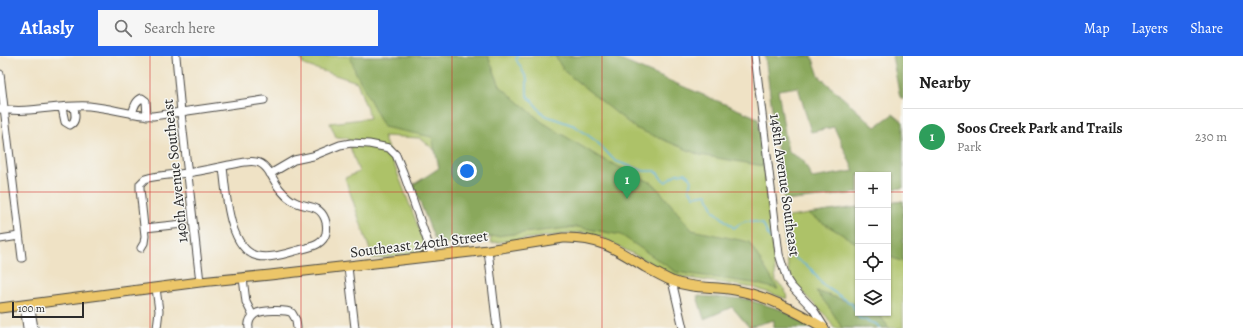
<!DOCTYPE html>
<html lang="en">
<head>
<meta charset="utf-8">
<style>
	:root { --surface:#fff; --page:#f6f6f6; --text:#222; --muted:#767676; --line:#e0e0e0; --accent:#2563eb }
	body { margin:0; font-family:Alegreya,serif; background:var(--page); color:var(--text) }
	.controls { position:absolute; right:12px; bottom:12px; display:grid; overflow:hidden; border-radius:0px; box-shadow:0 1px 3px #0004 }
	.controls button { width:36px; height:36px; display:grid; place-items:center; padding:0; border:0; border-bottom:1px solid var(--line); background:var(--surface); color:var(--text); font:20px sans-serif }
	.scale { position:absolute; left:12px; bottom:10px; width:72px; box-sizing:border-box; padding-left:4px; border:2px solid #2b2b2b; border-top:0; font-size:11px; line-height:14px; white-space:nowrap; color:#2b2b2b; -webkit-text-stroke:3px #f6f6f2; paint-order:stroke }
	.you { position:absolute; left:467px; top:115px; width:14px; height:14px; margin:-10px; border:3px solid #fff; border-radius:50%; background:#1a73e8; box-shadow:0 0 0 6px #1a73e833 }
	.badge { display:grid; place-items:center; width:26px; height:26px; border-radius:50%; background:var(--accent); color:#fff; font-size:13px; font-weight:700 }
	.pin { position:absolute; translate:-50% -33px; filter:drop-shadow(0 1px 2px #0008) }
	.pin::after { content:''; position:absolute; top:21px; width:14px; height:12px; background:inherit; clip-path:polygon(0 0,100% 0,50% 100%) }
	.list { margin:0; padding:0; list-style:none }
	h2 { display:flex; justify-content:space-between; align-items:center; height:52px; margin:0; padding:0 16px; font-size:17px }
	h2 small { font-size:13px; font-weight:400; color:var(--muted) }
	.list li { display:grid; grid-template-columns:26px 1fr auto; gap:12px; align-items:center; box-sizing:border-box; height:56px; padding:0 16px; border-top:1px solid var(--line) }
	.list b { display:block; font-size:15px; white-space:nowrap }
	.list p { margin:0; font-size:13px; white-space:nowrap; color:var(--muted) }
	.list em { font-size:13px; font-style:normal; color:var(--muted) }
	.icon { flex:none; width:22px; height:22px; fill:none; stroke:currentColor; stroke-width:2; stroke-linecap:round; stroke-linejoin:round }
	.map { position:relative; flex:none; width:903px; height:272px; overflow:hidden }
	header { display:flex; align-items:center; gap:24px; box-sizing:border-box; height:56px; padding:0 20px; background:var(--accent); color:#fff }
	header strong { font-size:19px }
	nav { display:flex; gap:22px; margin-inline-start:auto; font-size:14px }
	.search { width:280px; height:36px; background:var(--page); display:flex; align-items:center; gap:10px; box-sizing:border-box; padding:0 14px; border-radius:0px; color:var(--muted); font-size:15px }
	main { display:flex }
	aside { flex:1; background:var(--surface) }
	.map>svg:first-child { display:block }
</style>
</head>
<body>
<header>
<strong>Atlasly</strong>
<div class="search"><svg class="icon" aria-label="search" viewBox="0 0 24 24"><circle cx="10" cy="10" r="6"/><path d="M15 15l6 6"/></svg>Search here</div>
<nav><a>Map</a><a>Layers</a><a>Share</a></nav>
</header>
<main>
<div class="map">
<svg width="903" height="272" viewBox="0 0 903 272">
	<rect width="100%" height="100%" fill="#f6f6f2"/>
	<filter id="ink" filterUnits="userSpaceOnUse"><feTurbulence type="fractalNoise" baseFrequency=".025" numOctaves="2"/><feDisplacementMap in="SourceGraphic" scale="8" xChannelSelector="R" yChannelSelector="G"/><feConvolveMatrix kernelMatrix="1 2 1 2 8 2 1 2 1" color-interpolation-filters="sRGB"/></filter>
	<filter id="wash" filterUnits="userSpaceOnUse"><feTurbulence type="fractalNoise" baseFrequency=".012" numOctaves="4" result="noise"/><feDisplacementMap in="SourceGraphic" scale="16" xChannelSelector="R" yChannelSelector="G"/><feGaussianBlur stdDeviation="0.9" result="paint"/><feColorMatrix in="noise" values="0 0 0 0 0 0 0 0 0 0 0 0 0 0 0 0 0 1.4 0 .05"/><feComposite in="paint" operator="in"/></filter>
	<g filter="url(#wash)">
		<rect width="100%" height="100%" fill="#efe2c5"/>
		<path fill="#adc267" stroke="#6c7649" d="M299 0H593L603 39 764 110 776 225 785 233 787 243 755 232 675 220 601 181 585 176 491 187 482 109 438 97 420 82 383 80 428 196 373 203 345 122 359 116 347 82 336 81 330 67 370 62 357 26 304 9Z
			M903 145V272H834L827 261 799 233 789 218 782 162 858 151V257H888V147Z"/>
		<path fill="#8aa85c" stroke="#5a6a44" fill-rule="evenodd" d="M350 0H488L500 30 542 66 599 101 654 128 692 174 749 186 778 233 753 227 676 216 621 179 577 171 504 179 437 189 413 129 439 112 432 81 384 71 355 15Z
			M555 0H617L618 3 758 62 764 110 700 99 635 72 564 15Z
			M765 0H812L819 20 875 71 893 58 903 66V132L888 133V119H858V137L784 145ZM798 31 811 76 834 71 854 115 812 122 803 104 788 96 778 34Z
			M892 0H903V43L900 41Z
			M903 145V206L888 200V147Z
			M858 151V188L808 158Z
			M816 235 858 249V257H878L889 272H842L831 254Z
			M697 240 746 243 782 254 812 272H774V264L749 271 732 251 704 263Z"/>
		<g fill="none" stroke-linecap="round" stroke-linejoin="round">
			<path stroke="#5fb3db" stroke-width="1.5" d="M518 0 516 3 527 23V39L544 59 575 70 596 85 615 105 644 115H656L661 122 666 126 676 118 686 117 691 124 689 133 694 140 707 138 714 155 734 172C745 163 749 163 763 168L768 179 771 183
				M784 187 788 192 792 200 811 213 823 229 852 248 859 262 876 268 880 272"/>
		</g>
	</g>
	<g filter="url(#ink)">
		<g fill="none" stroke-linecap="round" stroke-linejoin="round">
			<g stroke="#484642" stroke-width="9">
				<path id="minor" d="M176 0 181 57 200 226
					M755 0 779 198 787 224 791 230 813 253 825 272
					M0 18 22 202
					M62 52 65 66 70 69C77 66 75 57 74 51
					M0 53C30 58 59 48 89 50 111 52 131 59 153 60L264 44
					M132 58C134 52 135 45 142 42L146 45 147 60
					M270 118 294 104 313 100 340 89 351 87 369 88 389 92 396 99 403 116 433 201
					M145 172 183 168
					M0 183 19 180
					M141 192 144 187 145 180 140 133V128L145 123C158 119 173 119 187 117 201 115 215 112 229 109 237 108 248 104 256 106 267 107 273 124 279 132 284 138 288 143 295 146 307 152 319 148 325 163 327 168 327 172 326 177 323 190 309 191 299 194 287 197 271 203 257 200 228 192 226 135 223 111
					M488 194 497 272
					M348 211 355 272
					M243 222 246 246 253 260
					M672 225 683 272
					M156 232 159 255 157 272
					M30 248 34 272
					M24 249 27 272
					M249 272C248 267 250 262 255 258 261 254 286 253 292 257L296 264 297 272"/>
			</g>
			<g stroke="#484642" stroke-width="11">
				<path id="major" d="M0 252 200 226 270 219 488 194 563 182C599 181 616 193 645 211 654 216 663 221 672 225 692 233 714 230 735 234 768 240 796 255 824 272"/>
			</g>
			<use href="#minor" stroke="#fff" stroke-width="7"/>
			<use href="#major" stroke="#ecc669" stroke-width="9"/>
		</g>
	</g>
	<path fill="none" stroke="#d62828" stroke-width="1" stroke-opacity="0.55" d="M150 0V272M301 0V272M452 0V272M602 0V272M752 0V272M0 136H858M888 136H903"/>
	<g text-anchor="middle" stroke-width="3" stroke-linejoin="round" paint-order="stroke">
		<g font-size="15" fill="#2b2b2b" stroke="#f6f6f2">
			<text transform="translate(175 115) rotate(-96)" y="5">140th Avenue Southeast</text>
			<text transform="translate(785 129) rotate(82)" y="5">148th Avenue Southeast</text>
			<text transform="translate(419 188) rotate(-7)" y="5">Southeast 240th Street</text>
		</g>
	</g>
</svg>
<div class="controls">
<button>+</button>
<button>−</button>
<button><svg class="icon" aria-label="locate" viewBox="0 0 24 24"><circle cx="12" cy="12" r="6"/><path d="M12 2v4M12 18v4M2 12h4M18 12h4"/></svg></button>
<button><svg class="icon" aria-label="layers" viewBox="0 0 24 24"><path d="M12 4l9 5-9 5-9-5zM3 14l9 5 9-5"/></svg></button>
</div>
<div class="scale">100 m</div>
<div class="you"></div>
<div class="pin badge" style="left:627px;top:143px;background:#2e9e5b">1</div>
</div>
<aside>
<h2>Nearby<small></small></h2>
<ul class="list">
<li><span class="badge" style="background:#2e9e5b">1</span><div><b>Soos Creek Park and Trails</b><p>Park</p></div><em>230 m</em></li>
</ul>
</aside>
</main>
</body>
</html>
